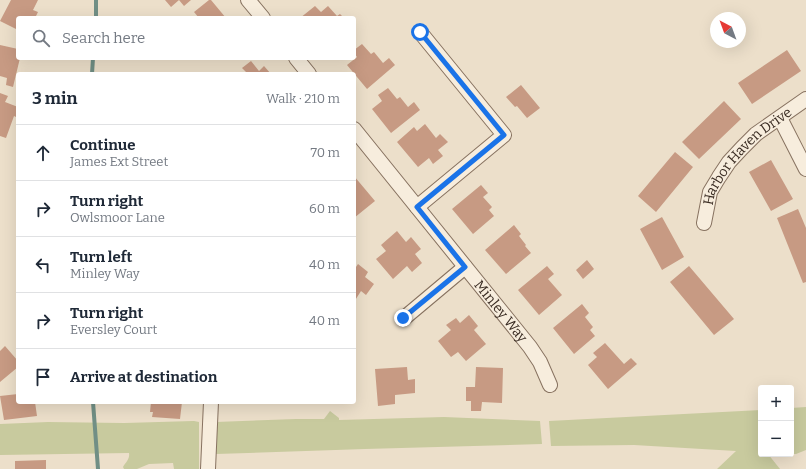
<!DOCTYPE html>
<html lang="en">
<head>
<meta charset="utf-8">
<style>
	:root { --surface:#fff; --page:#f2f2f3; --text:#1f2937; --muted:#747a83; --line:#e0e1e3 }
	body { margin:0; font-family:Bitter,serif; background:var(--page); color:var(--text) }
	.controls { position:absolute; right:12px; bottom:12px; display:grid; overflow:hidden; border-radius:4px; box-shadow:0 4px 16px #0002 }
	.controls button { width:36px; height:36px; display:grid; place-items:center; padding:0; border:0; border-bottom:1px solid var(--line); background:var(--surface); color:var(--text); font:20px sans-serif }
	.compass { position:absolute; left:710px; top:12px; width:36px; height:36px; border-radius:50%; background:var(--surface); box-shadow:0 4px 16px #0002; rotate:319deg }
	.stop { position:absolute; width:12px; height:12px; margin:-9px; border:3px solid #1a73e8; border-radius:50%; background:#fff }
	.stop.end { background:#1a73e8; border-color:#fff; box-shadow:0 1px 4px #0008 }
	.list { margin:0; padding:0; list-style:none }
	h2 { display:flex; justify-content:space-between; align-items:center; height:52px; margin:0; padding:0 16px; font-size:17px }
	h2 small { font-size:13px; font-weight:400; color:var(--muted) }
	.list li { display:grid; grid-template-columns:26px 1fr auto; gap:12px; align-items:center; box-sizing:border-box; height:56px; padding:0 16px; border-top:1px solid var(--line) }
	.list b { display:block; font-size:15px; white-space:nowrap }
	.list p { margin:0; font-size:13px; white-space:nowrap; color:var(--muted) }
	.list em { font-size:13px; font-style:normal; color:var(--muted) }
	.icon { flex:none; width:22px; height:22px; fill:none; stroke:currentColor; stroke-width:2; stroke-linecap:round; stroke-linejoin:round }
	.map { position:relative; flex:none; width:806px; height:469px; overflow:hidden }
	.search { position:absolute; background:var(--surface); box-shadow:0 4px 16px #0002; left:16px; top:16px; width:340px; height:44px; display:flex; align-items:center; gap:10px; box-sizing:border-box; padding:0 14px; border-radius:4px; color:var(--muted); font-size:15px }
	.panel { position:absolute; background:var(--surface); box-shadow:0 4px 16px #0002; left:16px; top:72px; width:340px; height:332px; border-radius:4px }
	.map>svg:first-child { display:block }
</style>
</head>
<body>
<div class="map">
<svg width="806" height="469" viewBox="0 0 806 469">
	<rect width="100%" height="100%" fill="#ecdfca"/>
	<path fill="#c8ca9e" d="M806 407V450L796 454H791V408Z
		M761 410V454H768L780 469H717L736 451 634 445 551 446 549 421Z
		M330 411 339 418V420L444 417 540 421 542 444 365 449 216 454V422L296 419H324Z
		M194 421 199 422V469H174L173 463 149 464 137 469H124L123 467C126 462 130 459 129 453L0 455V424L48 422 124 423Z"/>
	<g fill="none" stroke-linecap="round" stroke-linejoin="round">
		<path stroke="#718f85" stroke-width="4" d="M96 0V18
			M92 74 93 58
			M93 402 98 469"/>
	</g>
	<path fill="#c79a83" d="M11 0H38L33 10 38 12 35 18H18V30L0 21Z
		M165 0H191L184 6 179 0 171 7Z
		M209 0H211L226 18H199L194 12Z
		M315 6 321 12 328 6 337 16 340 14 344 18H300Z
		M362 44 371 54 374 52 383 63 389 58 395 65 367 89 347 65 357 57 354 53V50Z
		M0 45 18 49V58H20L13 87 6 85 7 78 0 76Z
		M787 50 801 71 752 104 738 83Z
		M251 61 259 71 264 66 271 74H244L246 72 242 68Z
		M521 85 540 108 527 118 517 106 515 107 506 97Z
		M388 88 397 99 400 97 408 107 414 102 420 110 391 133 372 109 382 101 378 95Z
		M0 93 8 96 5 102 18 107V118L14 116 6 138 0 136Z
		M724 101 741 119 699 159 682 142Z
		M425 124 436 138 440 134 448 142 438 150 443 156 433 164 429 158 418 167 397 142 414 127 417 131Z
		M675 152 693 167 656 212 638 196Z
		M771 160 793 199 771 211 749 172Z
		M354 176 375 201 354 218Z
		M481 185 488 193 483 197 492 207 489 210 494 216 473 234 452 209Z
		M798 209 806 228V282L803 283 777 218Z
		M662 217 684 257 662 270 640 229Z
		M514 225 521 234 519 236 526 245 525 246 531 253 506 274 485 250Z
		M397 231 406 242 411 237 421 249 415 254 422 263 412 272 407 266 393 279 376 259 386 251 381 245Z
		M587 260 594 269 583 279 576 270Z
		M358 264 368 272 365 277 374 284 366 295 361 291 354 302V270Z
		M547 266 554 274 548 279 562 295 539 315 518 290Z
		M689 266 734 319 714 335 670 282Z
		M582 304 589 313 585 317 593 327 590 330 595 336 574 354 553 328Z
		M469 315 478 326 474 330 486 344 466 361 458 352 451 357 438 341 451 330 446 325 456 318 460 323Z
		M605 343 624 364 631 358 637 364 608 389 588 365 597 357 593 353Z
		M5 346 18 361V367L0 382V351Z
		M407 367 408 380 415 379V393L395 395V404L378 406 375 369Z
		M476 367 503 368 502 403 482 402 481 411H471V401H466V387H475Z
		M18 394V402H35L37 416 4 420 0 396Z
		M151 402H182L180 419 152 417 153 412H150Z
		M46 460V469H15V461Z"/>
	<g fill="none" stroke-linecap="round" stroke-linejoin="round">
		<g stroke="#877260" stroke-width="16">
			<g id="minor">
				<path d="M248 0 263 18"/>
				<path d="M296 58 309 74"/>
				<path d="M780 118 806 169"/>
				<path id="s1" d="M354 129 530 347 540 362 550 385"/>
				<path d="M417 207 504 135 420 32"/>
				<path id="s2" d="M704 223 710 192 719 177 729 162 742 148 756 134 806 99"/>
				<path d="M403 319 465 267"/>
				<path d="M208 469 211 402"/>
			</g>
		</g>
		<use href="#minor" stroke="#f7eddd" stroke-width="14"/>
	</g>
	<g fill="none" stroke-linecap="round" stroke-linejoin="round">
		<path stroke="#1a73e8" stroke-width="5" d="M403 318 465 267 417 207 504 135 420 32"/>
	</g>
	<g text-anchor="middle" stroke-width="3" stroke-linejoin="round" paint-order="stroke">
		<g font-size="14" fill="#392b22" stroke="#f4ead9">
			<text dy="5" stroke="none"><textPath href="#s2" startOffset="83">Harbor Haven Drive</textPath></text>
			<text dy="5" stroke="none"><textPath href="#s1" startOffset="234">Minley Way</textPath></text>
		</g>
	</g>
</svg>
<div class="controls">
<button>+</button>
<button>−</button>
</div>
<svg class="compass" viewBox="-18 -18 36 36"><path d="M0-13l5 13h-10z" fill="#e53935"/><path d="M0 13l5-13h-10z" fill="#747a83"/></svg>
<div class="stop" style="left:420px;top:32px"></div>
<div class="stop end" style="left:403px;top:318px"></div>
<div class="search"><svg class="icon" aria-label="search" viewBox="0 0 24 24"><circle cx="10" cy="10" r="6"/><path d="M15 15l6 6"/></svg>Search here</div>
<section class="panel">
<h2>3 min<small>Walk · 210 m</small></h2>
<ul class="list">
<li><svg class="icon" aria-label="ahead" viewBox="0 0 24 24"><path d="M12 20V5M6 11l6-6 6 6"/></svg><div><b>Continue</b><p>James Ext Street</p></div><em>70 m</em></li>
<li><svg class="icon" aria-label="right" viewBox="0 0 24 24"><path d="M7 20v-9h11M14 6l5 5-5 5"/></svg><div><b>Turn right</b><p>Owlsmoor Lane</p></div><em>60 m</em></li>
<li><svg class="icon" aria-label="left" viewBox="0 0 24 24"><path d="M17 20v-9H6M10 6l-5 5 5 5"/></svg><div><b>Turn left</b><p>Minley Way</p></div><em>40 m</em></li>
<li><svg class="icon" aria-label="right" viewBox="0 0 24 24"><path d="M7 20v-9h11M14 6l5 5-5 5"/></svg><div><b>Turn right</b><p>Eversley Court</p></div><em>40 m</em></li>
<li><svg class="icon" aria-label="arrive" viewBox="0 0 24 24"><path d="M6 21V4h12l-3 4 3 4H6"/></svg><div><b>Arrive at destination</b></div></li>
</ul>
</section>
</div>
</body>
</html>
